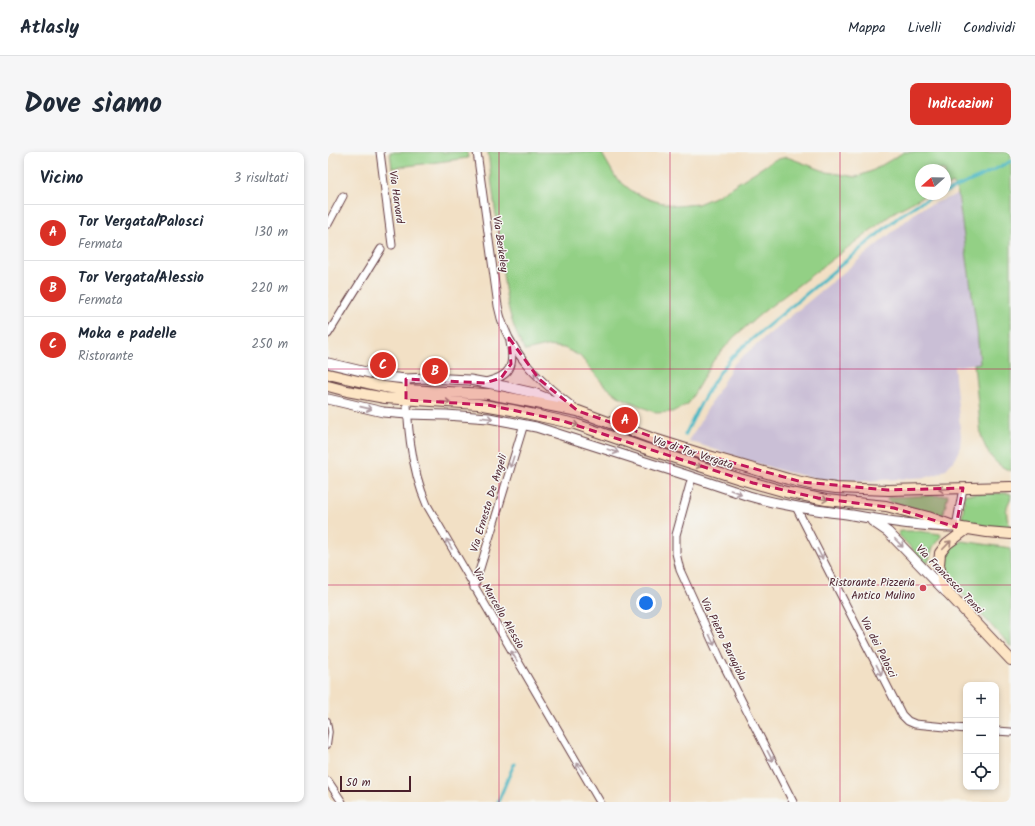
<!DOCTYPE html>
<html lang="it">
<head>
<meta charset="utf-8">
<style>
	:root { --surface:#fff; --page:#f6f6f7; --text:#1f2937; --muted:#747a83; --line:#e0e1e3; --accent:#d93025 }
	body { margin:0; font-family:Kalam,sans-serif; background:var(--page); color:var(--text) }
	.controls { position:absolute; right:12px; bottom:12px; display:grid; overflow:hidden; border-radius:8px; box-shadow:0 2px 6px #0003 }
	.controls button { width:36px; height:36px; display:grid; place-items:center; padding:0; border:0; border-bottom:1px solid var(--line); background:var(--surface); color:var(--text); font:20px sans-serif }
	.compass { position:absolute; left:587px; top:12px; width:36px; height:36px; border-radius:50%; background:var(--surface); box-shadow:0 2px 6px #0003; rotate:250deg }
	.scale { position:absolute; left:12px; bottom:10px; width:71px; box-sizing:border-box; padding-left:4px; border:2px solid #4a1f2b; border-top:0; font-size:11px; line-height:14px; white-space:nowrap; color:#4a1f2b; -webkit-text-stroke:3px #f6f6f2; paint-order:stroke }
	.you { position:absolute; left:318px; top:451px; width:14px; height:14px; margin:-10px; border:3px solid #fff; border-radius:50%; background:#1a73e8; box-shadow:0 0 0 6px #1a73e833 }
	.badge { display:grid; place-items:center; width:26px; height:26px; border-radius:50%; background:var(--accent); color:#fff; font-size:13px; font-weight:700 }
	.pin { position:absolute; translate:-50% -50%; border:2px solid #fff; box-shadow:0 1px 4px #0006 }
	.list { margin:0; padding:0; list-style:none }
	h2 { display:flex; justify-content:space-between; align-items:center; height:52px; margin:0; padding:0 16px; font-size:17px }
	h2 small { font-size:13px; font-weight:400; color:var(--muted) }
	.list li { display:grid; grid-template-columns:26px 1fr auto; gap:12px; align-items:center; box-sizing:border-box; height:56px; padding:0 16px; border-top:1px solid var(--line) }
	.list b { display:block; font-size:15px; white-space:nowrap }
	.list p { margin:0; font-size:13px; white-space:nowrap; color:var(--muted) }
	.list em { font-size:13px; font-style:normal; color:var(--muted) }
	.icon { flex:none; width:22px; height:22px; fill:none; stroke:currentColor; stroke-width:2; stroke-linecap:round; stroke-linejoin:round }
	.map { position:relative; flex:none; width:683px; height:650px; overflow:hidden; border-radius:8px }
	header { display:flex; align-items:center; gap:24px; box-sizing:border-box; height:56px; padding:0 20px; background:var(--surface); border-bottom:1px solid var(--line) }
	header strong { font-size:19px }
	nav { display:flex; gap:22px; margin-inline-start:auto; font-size:14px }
	.intro { display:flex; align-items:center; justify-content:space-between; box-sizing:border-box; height:96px; padding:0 24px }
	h1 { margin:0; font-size:28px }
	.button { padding:10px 18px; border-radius:8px; background:var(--accent); color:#fff; font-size:14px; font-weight:700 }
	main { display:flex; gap:24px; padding:0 24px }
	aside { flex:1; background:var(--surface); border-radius:8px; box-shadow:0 2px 6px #0003 }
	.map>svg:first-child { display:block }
</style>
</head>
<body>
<header>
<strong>Atlasly</strong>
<nav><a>Mappa</a><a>Livelli</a><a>Condividi</a></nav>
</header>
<div class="intro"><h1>Dove siamo</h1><a class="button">Indicazioni</a></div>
<main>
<aside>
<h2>Vicino<small>3 risultati</small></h2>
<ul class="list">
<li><span class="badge">A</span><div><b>Tor Vergata/Palosci</b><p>Fermata</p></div><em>130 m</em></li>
<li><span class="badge">B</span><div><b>Tor Vergata/Alessio</b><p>Fermata</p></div><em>220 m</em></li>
<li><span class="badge">C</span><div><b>Moka e padelle</b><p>Ristorante</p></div><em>250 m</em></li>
</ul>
</aside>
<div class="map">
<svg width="683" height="650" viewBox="0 0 683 650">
	<rect width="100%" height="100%" fill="#f6f6f2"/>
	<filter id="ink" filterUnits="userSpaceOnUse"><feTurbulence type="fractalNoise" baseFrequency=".025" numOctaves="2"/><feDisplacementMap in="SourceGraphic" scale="8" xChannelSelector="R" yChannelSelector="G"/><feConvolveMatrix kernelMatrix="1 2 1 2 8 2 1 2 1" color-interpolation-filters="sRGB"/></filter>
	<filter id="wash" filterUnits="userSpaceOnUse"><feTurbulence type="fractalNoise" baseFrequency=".012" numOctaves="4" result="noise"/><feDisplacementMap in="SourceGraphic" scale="16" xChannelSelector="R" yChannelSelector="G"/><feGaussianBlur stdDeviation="0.9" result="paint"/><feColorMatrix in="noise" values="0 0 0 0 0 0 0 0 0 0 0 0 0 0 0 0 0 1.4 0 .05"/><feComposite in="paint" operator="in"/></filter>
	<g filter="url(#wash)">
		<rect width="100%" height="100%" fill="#f2e0c5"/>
		<path fill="#cabfd6" d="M630 42 649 178 652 211 626 215 633 284 632 295 627 307 618 317 610 322 600 325 538 329 492 327 458 320 431 312 361 289 405 213 409 209 592 57Z"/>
		<path fill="#93d085" stroke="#6e7858" d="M62 0H139L140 6 64 16Z
			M160 0H273L288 26 305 40 323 48 348 54 370 52 389 44 446 8 459 5 499 20 528 25 544 19 576 0H683V319C666 313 658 300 653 283L646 212 652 211 649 178 630 42 625 31 617 35V18H593V42H600L568 59 435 160 406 185 385 209 360 252 344 260 328 261 290 244 276 233 252 204 236 196 219 194 197 199C178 165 177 135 172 98 168 65 164 33 160 0Z
			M680 341 683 342C683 346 682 348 680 352 677 359 679 367 682 374L681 377 645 372 634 368 637 342Z
			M620 343 615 364 561 350 559 348 560 345H562Z
			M573 379H589L613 382V384L605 395 600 411 596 410 571 383V380Z
			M634 389 683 396V495L618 424C611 406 616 396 634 389Z"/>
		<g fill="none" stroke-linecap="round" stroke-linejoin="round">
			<path stroke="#4bb8c5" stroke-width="3" d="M617 40 652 25 683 9
				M357 283C372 253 386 222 411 198L573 63 591 51 611 42
				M170 650 186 612"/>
		</g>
	</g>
	<g filter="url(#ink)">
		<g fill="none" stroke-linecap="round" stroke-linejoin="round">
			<g stroke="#633c42" stroke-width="5.5">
				<path id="service" d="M0 568 2 580 0 594"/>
			</g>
			<g stroke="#633c42" stroke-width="9">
				<path id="minor" d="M52 0 64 93
					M149 0 170 154C178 198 210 228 244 254
					M0 72 15 44
					M0 182 53 97
					M78 227C79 268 82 315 99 353L272 650
					M158 230C183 224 187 214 182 190
					M364 325 348 383V401L352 418 392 506 465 650
					M468 355 574 563 580 569 587 572 638 577
					M628 375 635 336
					M146 436 196 272
					M668 579 683 580
					M0 629 14 650"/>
			</g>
			<g stroke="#633c42" stroke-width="11">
				<path id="tertiary" d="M0 211 59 225 78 227 99 226 142 228 175 234 206 241 238 254
					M0 247 55 260 79 262 118 263 161 266 208 275 358 323 421 344C455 354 489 358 524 363 557 369 590 374 624 375
					M544 369 560 380 618 440"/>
			</g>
			<g stroke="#633c42" stroke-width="12">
				<path id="secondary" d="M0 222 56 235 78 238 161 242 250 259 323 286 374 302 460 327 487 333 508 336 560 338 683 335
					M0 234 19 239 57 246 150 252 184 258 247 272 316 296 412 327 458 340 498 348 558 354 600 365 628 375 659 380 683 382
					M639 377 619 392 612 401 611 413 614 427 620 441 683 508"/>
			</g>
			<use href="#service" stroke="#fff" stroke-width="3.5"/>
			<use href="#minor" stroke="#fff" stroke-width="7"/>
			<use href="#tertiary" stroke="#fff" stroke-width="9"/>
			<use href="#secondary" stroke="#fde5c5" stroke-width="10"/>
		</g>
		<defs><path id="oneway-shaft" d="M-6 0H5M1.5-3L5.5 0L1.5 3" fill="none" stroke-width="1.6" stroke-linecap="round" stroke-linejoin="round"/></defs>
		<g stroke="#ae9aa0">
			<use href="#oneway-shaft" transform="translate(210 225) rotate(-134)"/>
			<use href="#oneway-shaft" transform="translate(38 256) rotate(13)"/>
			<use href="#oneway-shaft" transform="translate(159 266) rotate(6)"/>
			<use href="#oneway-shaft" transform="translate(285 299) rotate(18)"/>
			<use href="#oneway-shaft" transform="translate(184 310) rotate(107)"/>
			<use href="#oneway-shaft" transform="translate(408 340) rotate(19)"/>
			<use href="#oneway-shaft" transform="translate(571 391) rotate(46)"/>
			<use href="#oneway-shaft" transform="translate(121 392) rotate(-120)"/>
			<use href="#oneway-shaft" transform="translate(492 402) rotate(63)"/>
			<use href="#oneway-shaft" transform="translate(384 488) rotate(65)"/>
			<use href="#oneway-shaft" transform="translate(186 504) rotate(-120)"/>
			<use href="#oneway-shaft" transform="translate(551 518) rotate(63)"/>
			<use href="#oneway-shaft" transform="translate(442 604) rotate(63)"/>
			<use href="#oneway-shaft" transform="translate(252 616) rotate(-121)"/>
		</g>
		<g stroke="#a48278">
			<use href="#oneway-shaft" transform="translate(117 250) rotate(3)"/>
			<use href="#oneway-shaft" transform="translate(245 272) rotate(15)"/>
			<use href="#oneway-shaft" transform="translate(368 313) rotate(18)"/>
			<use href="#oneway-shaft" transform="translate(616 337) rotate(177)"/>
			<use href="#oneway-shaft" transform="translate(494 347) rotate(9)"/>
			<use href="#oneway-shaft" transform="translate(619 393) rotate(-46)"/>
		</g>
	</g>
	<path fill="#c2185b" fill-opacity="0.2" stroke="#c2185b" stroke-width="3" stroke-dasharray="8 5" stroke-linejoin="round" d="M181 186 211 227 250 259 374 302 474 330 560 338 635 336 628 375 566 356 490 346 425 331 232 268 160 253 78 248V227L157 231 173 226 183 212Z"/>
	<path fill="none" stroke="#c2185b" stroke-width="1" stroke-opacity="0.55" d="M171 0V650M342 0V650M512 0V650M0 217H683M0 433H683"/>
	<circle fill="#d1495b" stroke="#f6f6f2" stroke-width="1.5" cx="595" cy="436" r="4"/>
	<g text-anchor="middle" stroke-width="3" stroke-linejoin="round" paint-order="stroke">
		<g font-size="11" fill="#4a1f2b" stroke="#f6f6f2">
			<text transform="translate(69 45) rotate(82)" y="4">Via Harvard</text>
			<text transform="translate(173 92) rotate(82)" y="4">Via Berkeley</text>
			<text transform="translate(365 300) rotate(18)" y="4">Via di Tor Vergata</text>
			<text transform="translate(160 351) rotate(-73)" y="4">Via Ernesto De Angeli</text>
			<text transform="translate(622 427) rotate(46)" y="4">Via Francesco Tensi</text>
			<text transform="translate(171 456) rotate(60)" y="4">Via Marcello Alessio</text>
			<text transform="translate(396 487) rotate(64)" y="4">Via Pietro Baragiola</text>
			<text transform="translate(551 495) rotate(63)" y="4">Via dei Palosci</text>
		</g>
		<g font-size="11" fill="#4a1f2b" stroke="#f6f6f2" text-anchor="end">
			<text x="587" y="434">Ristorante Pizzeria<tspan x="587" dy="13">Antico Mulino</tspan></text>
		</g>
	</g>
</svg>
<div class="controls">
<button>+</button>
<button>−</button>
<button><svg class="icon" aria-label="locate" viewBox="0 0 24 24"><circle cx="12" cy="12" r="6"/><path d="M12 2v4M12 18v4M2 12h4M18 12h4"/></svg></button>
</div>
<svg class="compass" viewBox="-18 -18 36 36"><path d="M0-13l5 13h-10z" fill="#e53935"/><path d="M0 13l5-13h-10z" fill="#747a83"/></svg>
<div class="scale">50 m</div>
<div class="you"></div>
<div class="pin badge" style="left:297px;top:268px">A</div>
<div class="pin badge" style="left:107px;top:219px">B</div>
<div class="pin badge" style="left:55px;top:213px">C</div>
</div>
</main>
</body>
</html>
